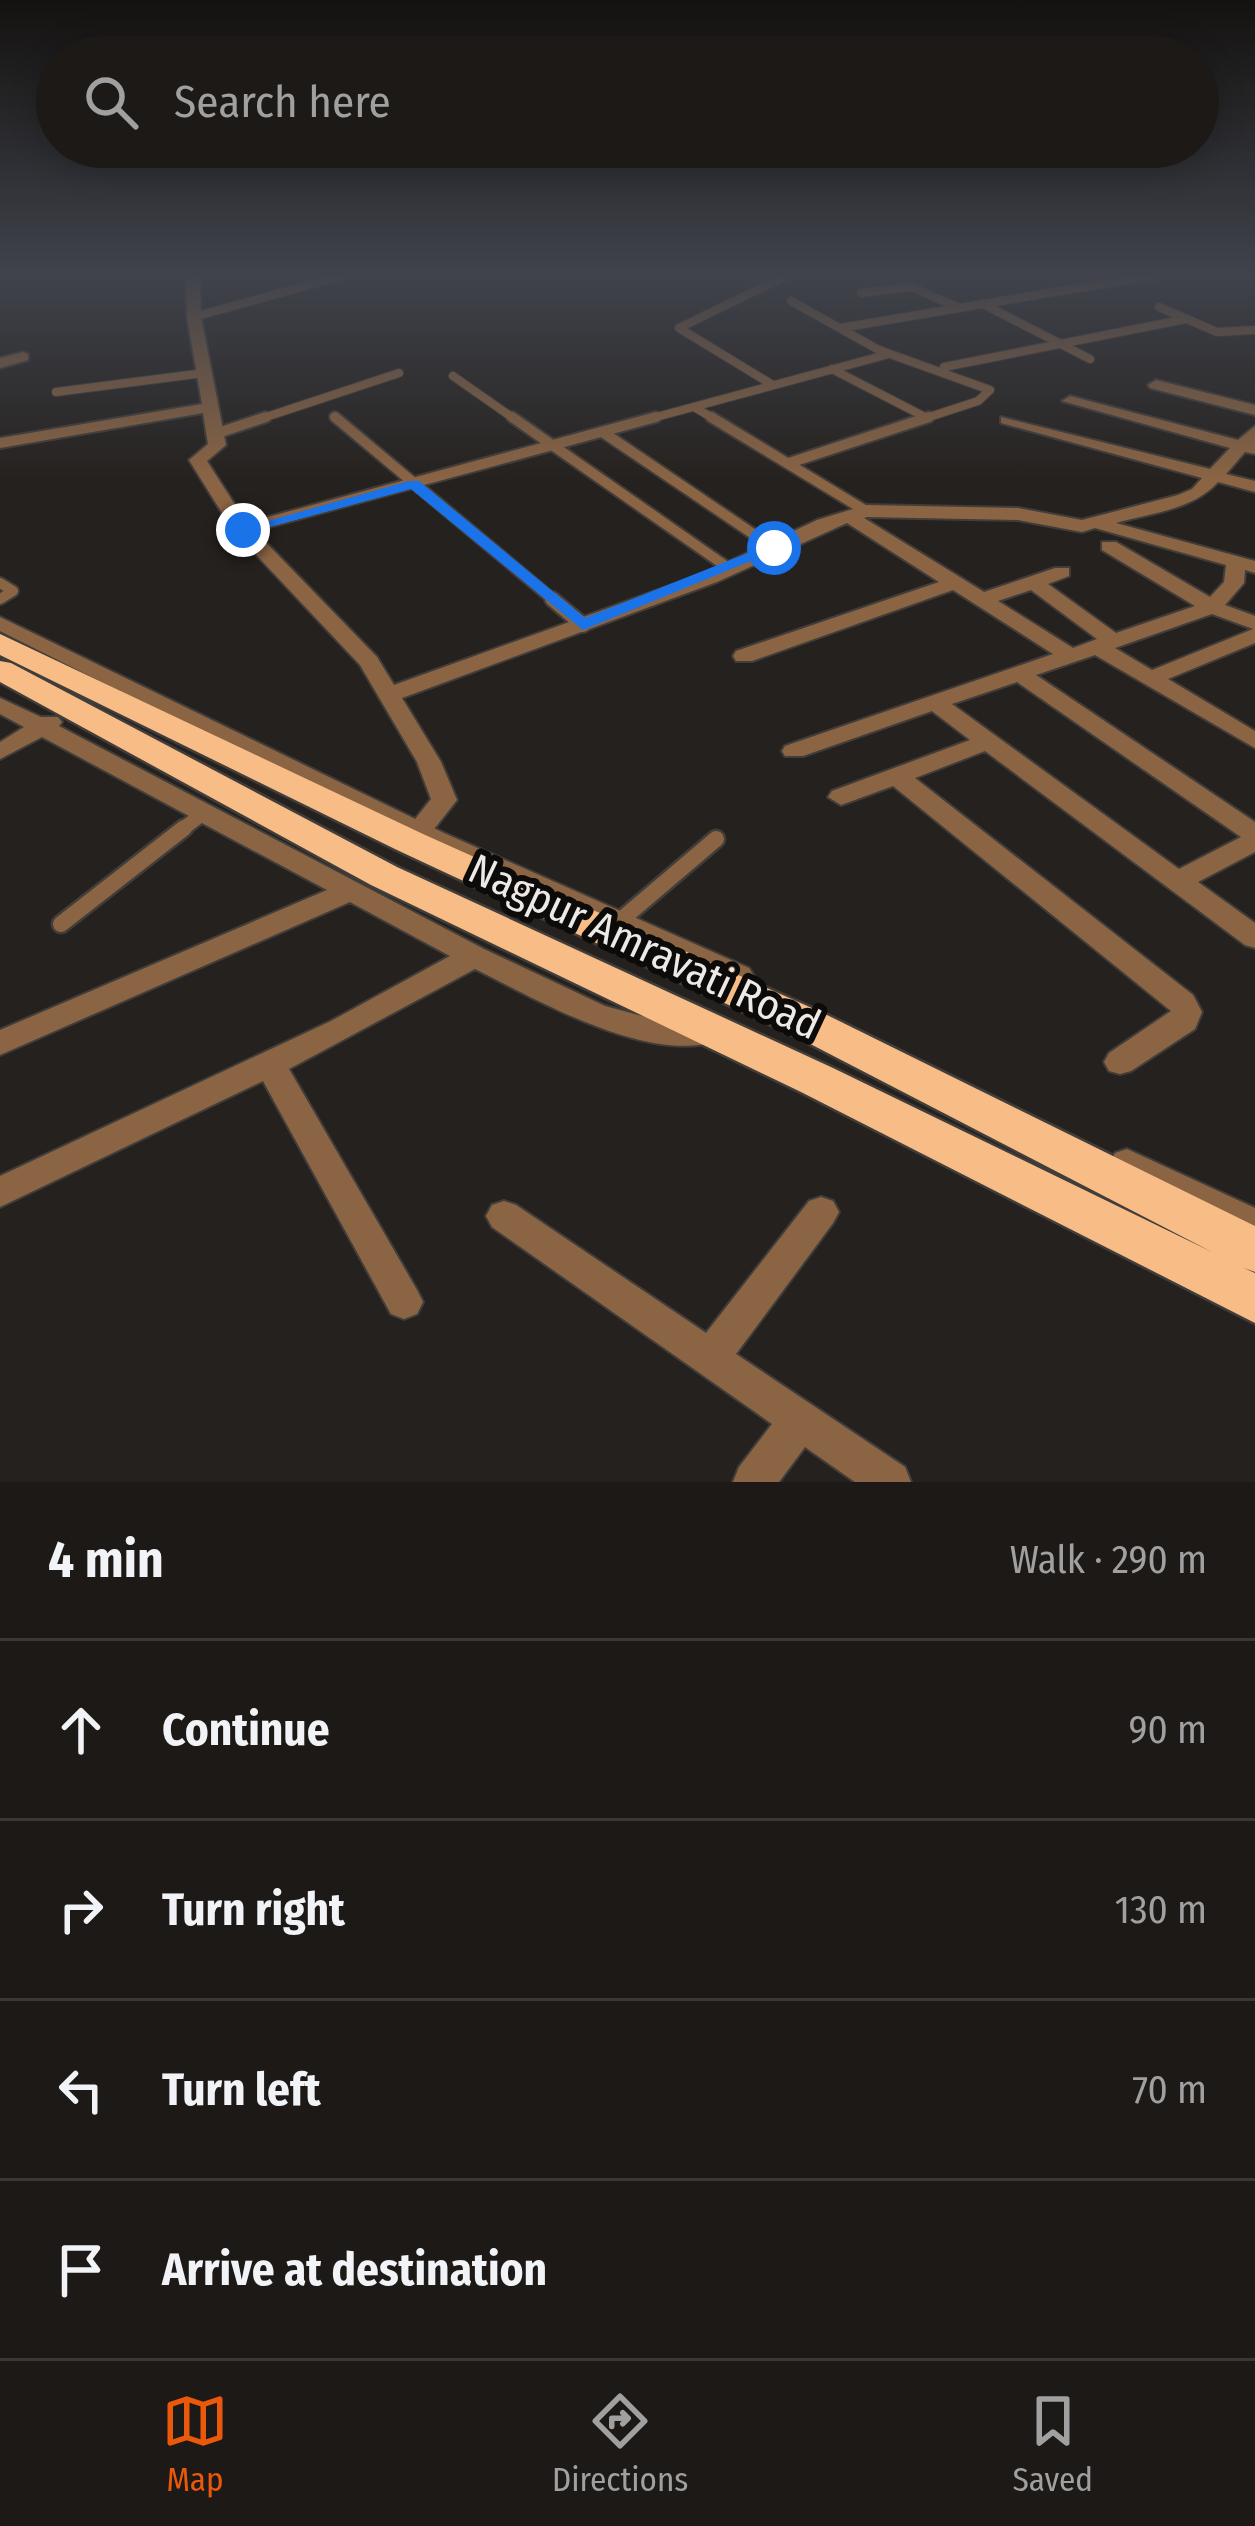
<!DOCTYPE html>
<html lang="en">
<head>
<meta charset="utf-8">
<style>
	:root { --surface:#1c1916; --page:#25221f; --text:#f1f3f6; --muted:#a0a0a1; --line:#3a3835; --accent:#ea580c }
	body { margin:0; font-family:"Fira Sans Condensed",sans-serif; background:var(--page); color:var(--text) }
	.stop { position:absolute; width:36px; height:36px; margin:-27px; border:9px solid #1a73e8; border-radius:50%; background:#fff }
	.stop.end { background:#1a73e8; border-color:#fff; box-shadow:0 3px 12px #0008 }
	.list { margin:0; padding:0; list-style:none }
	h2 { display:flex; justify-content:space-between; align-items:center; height:156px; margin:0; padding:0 48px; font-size:51px }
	h2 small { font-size:39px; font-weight:400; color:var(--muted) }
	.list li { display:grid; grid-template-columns:78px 1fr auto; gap:36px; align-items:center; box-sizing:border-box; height:180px; padding:0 48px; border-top:3px solid var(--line) }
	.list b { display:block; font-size:45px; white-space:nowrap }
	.list em { font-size:39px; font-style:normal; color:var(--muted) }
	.icon { flex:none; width:66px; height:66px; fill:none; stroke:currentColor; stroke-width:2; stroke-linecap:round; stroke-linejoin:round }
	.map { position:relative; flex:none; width:1255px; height:1482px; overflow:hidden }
	.search { position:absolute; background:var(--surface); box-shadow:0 6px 30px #0003; left:36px; right:36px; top:36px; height:132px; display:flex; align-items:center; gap:30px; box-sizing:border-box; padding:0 42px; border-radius:66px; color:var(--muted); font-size:45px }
	.sheet { height:876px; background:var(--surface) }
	nav { display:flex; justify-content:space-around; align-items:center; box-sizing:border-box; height:168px; border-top:3px solid var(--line); background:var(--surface); font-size:33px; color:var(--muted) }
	nav a { display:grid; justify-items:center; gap:6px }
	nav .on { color:var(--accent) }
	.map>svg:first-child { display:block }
</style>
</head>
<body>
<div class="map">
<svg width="1255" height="1482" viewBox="0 0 1255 1482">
	<rect width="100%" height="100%" fill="#25211e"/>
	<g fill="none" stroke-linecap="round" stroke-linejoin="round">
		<g stroke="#413d3a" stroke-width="10">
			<path id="service-far3" d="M861 293 912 287 959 308
				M791 301 879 350 990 390 978 401 920 420
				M983 304 1090 359
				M1159 307 1217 332 1255 330
				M194 317 348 274
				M840 328 1162 274
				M944 367 1186 319
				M832 369 925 417
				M453 376 516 420
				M771 384 679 328 790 274
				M56 392 204 373
				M694 407 716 420
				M335 417 339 420
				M257 420 399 373
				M645 420 889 354"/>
		</g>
		<g stroke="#413d3a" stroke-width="14">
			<path id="service-far2" d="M335 417 556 602
				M512 417 730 569
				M711 417 866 511
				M604 433 774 548
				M215 434 266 417
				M789 463 929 417
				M243 529 656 417
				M0 583 13 591 0 599"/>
		</g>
		<g stroke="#413d3a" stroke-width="18">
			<path id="service-far1" d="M552 599 583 625
				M180 831 205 812"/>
		</g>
		<g stroke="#413d3a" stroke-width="21">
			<path id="service" d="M61 924 184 828
				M615 925 716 839"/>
		</g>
		<g stroke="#413d3a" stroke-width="4">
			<path id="minor" d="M186 274H200L201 317 226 445 207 461 246 522 377 657 394 685 703 574 817 520 866 505 1018 508 1082 520 1178 495 1192 489 1202 478 1001 423V417L1210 469 1230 448 1062 401 1070 396 1238 440 1255 426V454L1245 452 1226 474 1255 481V492L1218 482C1193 510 1151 513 1116 523L1255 561V573L1245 570 1244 583 1225 605 1255 616V643L1168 679 1255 731V748L1095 655 1036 675 1255 822V852L1198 882 1255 923V948L1245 945 985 751 915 778 1193 995 1202 1012 1195 1029 1131 1071 1120 1074 1109 1071 1104 1062 1109 1053 1171 1011 893 786 841 805 828 797 832 791 970 740 932 711 803 756H785L782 751 785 746 1053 654 953 590 752 661H736L733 656 736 651 939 582 847 523 717 582 402 698 441 762 457 800 419 848H401L397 842 431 799 417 762 360 665 232 529 189 460 208 444 203 413 0 448V438L202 404 187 317ZM867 517 1018 520 1082 532 1095 528 1226 565 1224 582 1210 597 1116 542H1102V550L1195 606 1116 633 1048 584 1069 576V568H1055L984 592 864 518ZM1031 590 1097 639 1073 648 998 601ZM1212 614 1253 629 1152 670 1115 648ZM1017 682 1241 837 1179 869 952 704Z
				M23 352 28 354V360L0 368V358Z
				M1156 380 1255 405V415L1150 388 1148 385Z
				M0 698 41 717H58L62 722 59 726 484 949 605 1006 646 1017 717 1025 721 1033 717 1041C647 1064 536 999 475 969L289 1069 417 1290 423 1302 417 1314 404 1319 391 1314 263 1081 0 1207V1176L331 1021 450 956 350 902 0 1055V1030L327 890 42 737 0 759V742L24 727 0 714Z
				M821 1197 833 1201 839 1212 833 1223 736 1354 905 1467 911 1482H855L805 1447 779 1482H733L739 1467 772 1424 492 1227 486 1216 492 1205 504 1201 516 1205 706 1333 809 1201Z"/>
		</g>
		<g stroke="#413d3a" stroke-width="4">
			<path id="tertiary" d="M0 617 444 833 749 968 754 976 749 984 739 987 729 984 426 845 0 631Z
				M1127 1149 1255 1208V1241L1115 1173 1110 1163 1115 1153Z"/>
		</g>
		<g stroke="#413d3a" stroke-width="5">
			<path id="trunk" d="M0 634 423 834 823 1013 1255 1226V1272L1244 1268 1255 1273V1323L801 1092 371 885 0 682V661L11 663 397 867 833 1068 1212 1252 793 1035 397 850 0 655Z"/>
		</g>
		<path stroke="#918e8b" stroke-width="3" stroke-dasharray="3 6" stroke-linecap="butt" d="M1240 274 1255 278"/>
		<use href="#service-far3" stroke="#8b6443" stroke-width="8"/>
		<use href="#service-far2" stroke="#8b6443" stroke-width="10"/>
		<use href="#service-far1" stroke="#8b6443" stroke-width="14"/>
		<use href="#service" stroke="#8b6443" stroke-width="16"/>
		<use href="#minor" fill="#8b6443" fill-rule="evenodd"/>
		<use href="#tertiary" fill="#8b6443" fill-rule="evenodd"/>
		<use href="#trunk" fill="#f8bc86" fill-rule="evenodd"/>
	</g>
	<linearGradient id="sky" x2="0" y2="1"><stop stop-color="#141210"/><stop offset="0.57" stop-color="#40434c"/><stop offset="1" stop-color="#40434c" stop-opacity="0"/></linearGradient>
	<rect width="1255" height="482" fill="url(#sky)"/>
	<path fill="#1a73e8" d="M409 481H419L585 618 768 545 782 548 583 630 411 489 243 534 236 530Z"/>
	<g text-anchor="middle" stroke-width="12" stroke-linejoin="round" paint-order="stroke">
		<g font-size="42" fill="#ece9e7" stroke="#0d0b0a">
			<text transform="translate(645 946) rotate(25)" y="15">Nagpur Amravati Road</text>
		</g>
	</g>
</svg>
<div class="stop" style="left:774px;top:548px"></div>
<div class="stop end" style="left:243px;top:530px"></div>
<div class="search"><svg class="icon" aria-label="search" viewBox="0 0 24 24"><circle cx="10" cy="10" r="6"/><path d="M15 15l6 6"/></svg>Search here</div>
</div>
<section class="sheet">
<h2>4 min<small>Walk · 290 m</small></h2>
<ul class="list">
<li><svg class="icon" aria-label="ahead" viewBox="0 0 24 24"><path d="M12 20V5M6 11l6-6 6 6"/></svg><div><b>Continue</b></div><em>90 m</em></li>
<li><svg class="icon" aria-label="right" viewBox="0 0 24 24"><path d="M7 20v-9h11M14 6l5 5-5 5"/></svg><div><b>Turn right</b></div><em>130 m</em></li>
<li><svg class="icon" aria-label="left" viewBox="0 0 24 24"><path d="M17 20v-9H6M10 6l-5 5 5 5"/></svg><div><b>Turn left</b></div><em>70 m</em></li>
<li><svg class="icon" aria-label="arrive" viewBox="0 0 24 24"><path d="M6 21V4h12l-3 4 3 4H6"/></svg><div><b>Arrive at destination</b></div></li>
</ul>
</section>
<nav>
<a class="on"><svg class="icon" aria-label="map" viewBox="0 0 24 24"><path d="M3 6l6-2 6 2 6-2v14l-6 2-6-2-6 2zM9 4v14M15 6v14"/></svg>Map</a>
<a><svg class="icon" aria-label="directions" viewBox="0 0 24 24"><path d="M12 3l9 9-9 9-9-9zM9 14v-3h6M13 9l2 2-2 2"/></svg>Directions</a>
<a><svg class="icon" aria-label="saved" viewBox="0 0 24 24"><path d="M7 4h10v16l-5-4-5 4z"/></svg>Saved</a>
</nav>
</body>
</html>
